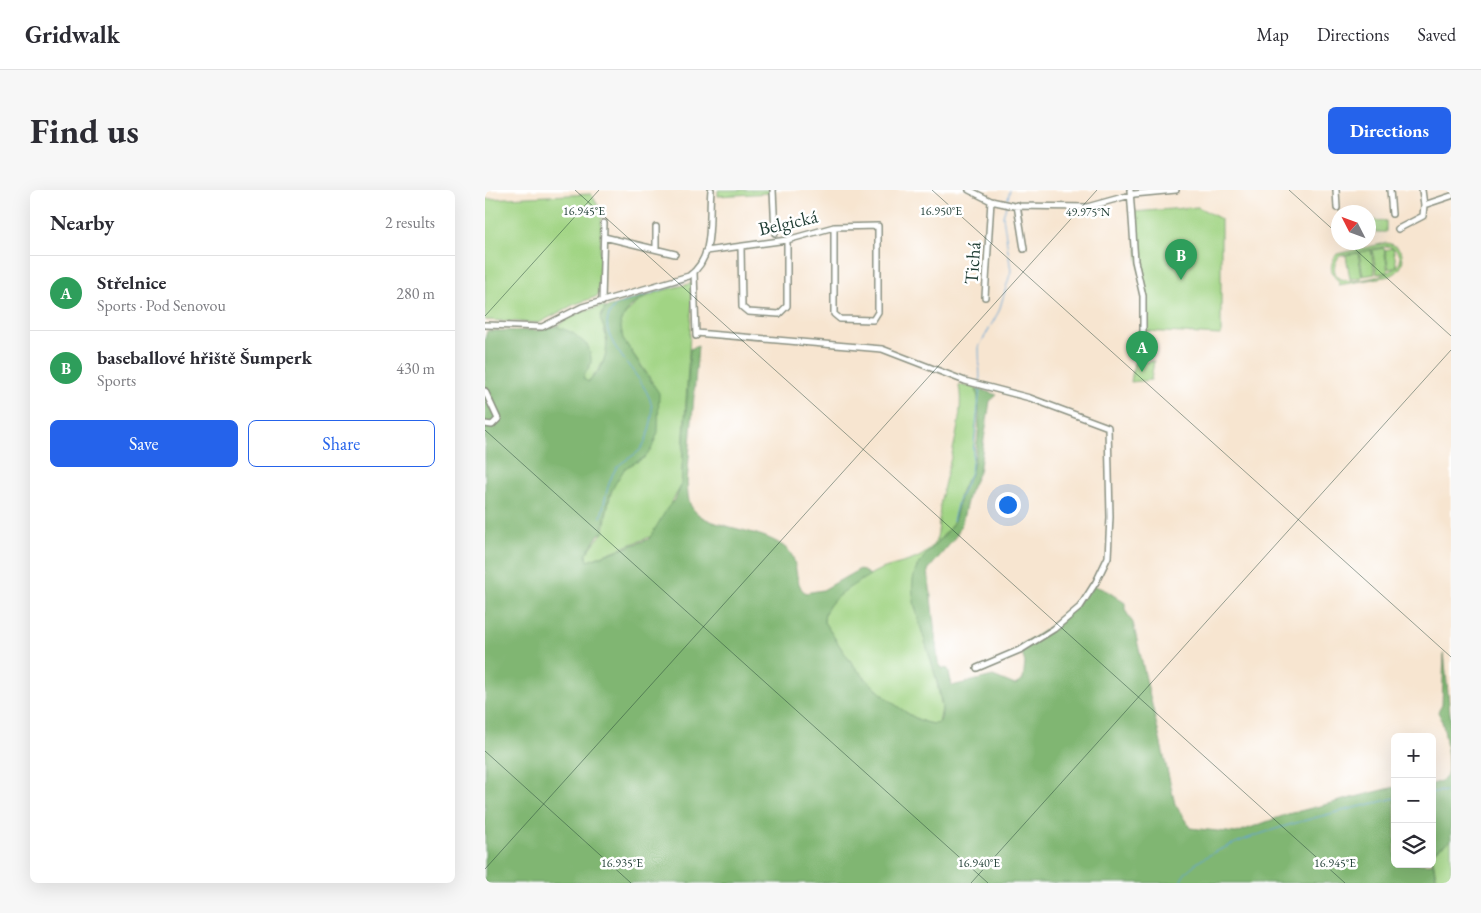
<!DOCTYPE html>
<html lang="en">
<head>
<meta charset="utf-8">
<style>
	:root { --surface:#fff; --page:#f7f7f7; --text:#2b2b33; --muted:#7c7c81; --line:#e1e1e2; --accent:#2563eb }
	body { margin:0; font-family:"EB Garamond",serif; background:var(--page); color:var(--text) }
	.controls { position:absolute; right:15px; bottom:15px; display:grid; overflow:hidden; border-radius:8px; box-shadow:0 5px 20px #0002 }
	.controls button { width:45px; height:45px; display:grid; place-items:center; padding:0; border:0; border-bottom:1px solid var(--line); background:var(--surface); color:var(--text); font:25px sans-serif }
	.compass { position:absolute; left:846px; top:15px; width:45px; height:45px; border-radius:50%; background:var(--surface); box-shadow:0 5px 20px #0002; rotate:312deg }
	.you { position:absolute; left:522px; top:314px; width:18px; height:18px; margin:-12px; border:4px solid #fff; border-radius:50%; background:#1a73e8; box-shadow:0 0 0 8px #1a73e833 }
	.badge { display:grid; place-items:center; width:32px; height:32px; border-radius:50%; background:var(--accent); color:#fff; font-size:16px; font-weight:700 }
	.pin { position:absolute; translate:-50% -41px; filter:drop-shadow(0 1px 2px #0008) }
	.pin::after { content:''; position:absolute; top:26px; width:18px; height:15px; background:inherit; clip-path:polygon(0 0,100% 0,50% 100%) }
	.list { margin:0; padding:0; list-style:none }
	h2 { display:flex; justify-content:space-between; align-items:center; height:65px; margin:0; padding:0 20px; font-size:21px }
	h2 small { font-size:16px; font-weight:400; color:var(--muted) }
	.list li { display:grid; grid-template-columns:32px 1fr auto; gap:15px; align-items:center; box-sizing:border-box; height:75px; padding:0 20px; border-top:1px solid var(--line) }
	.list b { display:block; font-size:19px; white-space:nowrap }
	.list p { margin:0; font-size:16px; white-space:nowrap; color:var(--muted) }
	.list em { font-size:16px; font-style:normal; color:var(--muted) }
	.actions { display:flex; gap:10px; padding:15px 20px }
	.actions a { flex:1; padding:11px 0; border:1px solid var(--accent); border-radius:8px; text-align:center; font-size:18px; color:var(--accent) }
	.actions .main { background:var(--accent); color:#fff }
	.icon { flex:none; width:28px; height:28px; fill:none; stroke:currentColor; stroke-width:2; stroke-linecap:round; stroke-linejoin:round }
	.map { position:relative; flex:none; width:966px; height:693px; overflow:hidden; border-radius:8px }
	header { display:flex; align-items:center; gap:30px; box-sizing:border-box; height:70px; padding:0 25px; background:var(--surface); border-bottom:1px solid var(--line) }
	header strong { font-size:24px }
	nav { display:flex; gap:28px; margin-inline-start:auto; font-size:18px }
	.intro { display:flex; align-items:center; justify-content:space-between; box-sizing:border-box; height:120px; padding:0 30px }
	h1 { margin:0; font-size:35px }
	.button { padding:12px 22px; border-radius:8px; background:var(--accent); color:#fff; font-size:18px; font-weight:700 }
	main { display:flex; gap:30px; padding:0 30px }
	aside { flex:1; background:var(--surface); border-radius:8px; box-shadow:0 5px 20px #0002 }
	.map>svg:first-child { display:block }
</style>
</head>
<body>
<header>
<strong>Gridwalk</strong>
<nav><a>Map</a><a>Directions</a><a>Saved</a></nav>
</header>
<div class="intro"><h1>Find us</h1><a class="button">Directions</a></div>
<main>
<aside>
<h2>Nearby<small>2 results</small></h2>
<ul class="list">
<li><span class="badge" style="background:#2e9e5b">A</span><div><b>Střelnice</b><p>Sports · Pod Senovou</p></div><em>280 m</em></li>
<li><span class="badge" style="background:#2e9e5b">B</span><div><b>baseballové hřiště Šumperk</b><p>Sports</p></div><em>430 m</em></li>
</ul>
<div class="actions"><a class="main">Save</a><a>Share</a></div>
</aside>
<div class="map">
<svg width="966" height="693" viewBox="0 0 966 693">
	<rect width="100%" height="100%" fill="#fff"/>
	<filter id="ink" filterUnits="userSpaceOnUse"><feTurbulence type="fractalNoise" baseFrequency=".02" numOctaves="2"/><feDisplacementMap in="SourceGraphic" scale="10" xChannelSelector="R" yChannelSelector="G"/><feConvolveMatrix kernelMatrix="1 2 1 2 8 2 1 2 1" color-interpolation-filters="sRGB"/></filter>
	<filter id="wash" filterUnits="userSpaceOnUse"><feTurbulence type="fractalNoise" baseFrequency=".0096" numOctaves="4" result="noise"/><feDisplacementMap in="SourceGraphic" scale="20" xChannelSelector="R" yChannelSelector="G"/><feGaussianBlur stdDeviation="1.12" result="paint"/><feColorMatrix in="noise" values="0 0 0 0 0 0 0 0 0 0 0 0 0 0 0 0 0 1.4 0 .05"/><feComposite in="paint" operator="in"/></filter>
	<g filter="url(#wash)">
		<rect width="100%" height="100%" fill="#f7e5d0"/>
		<path fill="#a1d484" stroke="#60885c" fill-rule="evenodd" d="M233 0H285V3L233 6Z
			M106 4 117 22 113 106 88 115 54 133 0 130V9Z
			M713 17 736 29V145L660 141V102L654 78 648 22Z
			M884 30 901 31V42H884Z
			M901 53C921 55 924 78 905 86L854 95 855 92C844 84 844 74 852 64ZM903 56C908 58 913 60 915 66 921 84 872 93 860 90 847 88 847 74 855 66Z
			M899 58 903 82 892 84 887 60Z
			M908 58 912 77 904 79 900 60Z
			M886 60 890 84 878 86 874 62Z
			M873 63 877 87 865 89 861 65Z
			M208 93 196 296 167 346 103 371 101 364C104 359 119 342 119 340 122 323 125 290 140 278 149 271 158 269 166 260L167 191 138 149 135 132C154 103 176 101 208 93Z
			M118 116 120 118 115 129C127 153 123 174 102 192L98 188 106 173 85 142 71 136 94 123Z
			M669 171 666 190 646 192 649 173Z
			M477 195 491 198 494 210 487 281 476 300 468 334 432 376 428 410 449 479 457 518 454 533C434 541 383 493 370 477 358 463 349 446 339 432 338 410 372 392 388 383 410 371 438 375 451 350 454 344 454 324 455 316 460 282 481 228 474 196Z
			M966 650V693H952L947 663Z"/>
		<path fill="#80b672" stroke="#507a53" d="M164 104 145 117 135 132 138 149 174 203 173 242 166 260 159 268 140 278 130 294 125 304 118 338 120 342 114 344 101 364 103 371 164 349 183 317 190 310 196 296 205 159 213 156 202 292C203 300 202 312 208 319 223 340 279 337 303 360 314 370 308 392 320 403L338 400 375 379 385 385C369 395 338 410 339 432 349 446 358 463 370 477 383 493 434 541 454 533 469 512 422 422 428 390 431 368 452 357 464 339 473 327 472 313 477 300 479 292 486 288 487 280 493 255 497 222 491 198L512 205 505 211 494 282 484 303 477 333 470 348 443 380 453 472 457 478 463 479 467 496 508 486 530 495 538 490 540 473 535 455C563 441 587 421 605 394L622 401 640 413V420L648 433 690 614 705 638 751 643 803 624 910 597V674H947V668L952 693H0V149L2 141 57 140 71 136 88 143 103 156 106 167V173L98 188 103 192C123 175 127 152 115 129L120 118Z
			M959 463 966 534V650L947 663V594C952 593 958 591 961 587 966 578 960 532 953 522L957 515Z"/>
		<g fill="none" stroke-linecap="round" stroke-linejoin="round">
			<path stroke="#63a4d6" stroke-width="1" d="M522 12 525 0
				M495 192 494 157 514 121 526 81 518 26 521 16
				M116 327C120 312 122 293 130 280 135 272 146 268 154 261 162 253 168 230 167 219 165 189 115 155 123 128 124 123 128 119 131 115L207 89
				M468 331 473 311 486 282 495 198
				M947 602 966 601
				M695 693C705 651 869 619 910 608"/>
		</g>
	</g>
	<g filter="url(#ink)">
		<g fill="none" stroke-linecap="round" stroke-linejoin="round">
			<g stroke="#8b9182" stroke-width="8">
				<path id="minor" d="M288 0 290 43
					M484 0 506 11 529 16 602 17 649 4 691 0
					M645 0 650 71 658 106V142
					M851 0 852 18
					M905 0 907 24
					M532 15 539 59
					M939 15 966 6
					M913 39 938 26 939 15 937 0
					M119 47 190 64
					M256 57 257 117 263 122 294 124 302 116V50
					M171 59V37
					M221 61 302 50 349 37 393 36V122L388 130 355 129 349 124V37
					M209 82 211 146
					M500 107 506 11
					M117 112 119 33
					M0 135 57 137 97 117 204 86C231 67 223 29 226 0
					M211 143 397 159 480 191 545 208 623 237 625 327 623 367 611 392 595 417 569 439 537 459 492 478
					M0 201 13 229 7 235 0 234"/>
			</g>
			<use href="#minor" stroke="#fff" stroke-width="5"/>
		</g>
	</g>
	<path fill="none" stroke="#1f3d34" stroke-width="1" stroke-opacity="0.45" d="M90 0 860 693M447 0 966 467M804 0 854 45M862 52 966 146M0 126 114 0M0 240 503 693M0 561 146 693M0 679 612 0M486 693 966 160"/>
	<g text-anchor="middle" stroke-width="5" stroke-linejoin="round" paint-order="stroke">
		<g font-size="19" fill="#1f3d34" stroke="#fff">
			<text transform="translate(303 32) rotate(-13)" y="7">Belgická</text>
			<text transform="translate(487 73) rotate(-86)" y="7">Tichá</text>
		</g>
	</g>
	<g font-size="12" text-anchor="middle" fill="#1f3d34" stroke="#fff" stroke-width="5" stroke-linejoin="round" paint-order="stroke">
		<text x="99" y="25">16.945°E</text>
		<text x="456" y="25">16.950°E</text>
		<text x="603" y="26">49.975°N</text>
		<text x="137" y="677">16.935°E</text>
		<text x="494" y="677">16.940°E</text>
		<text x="850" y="677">16.945°E</text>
	</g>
</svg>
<div class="controls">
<button>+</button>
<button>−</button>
<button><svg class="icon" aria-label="layers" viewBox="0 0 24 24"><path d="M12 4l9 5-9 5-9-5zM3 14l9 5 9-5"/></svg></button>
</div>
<svg class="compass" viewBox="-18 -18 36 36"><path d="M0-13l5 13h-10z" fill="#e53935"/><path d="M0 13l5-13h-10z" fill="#7c7c81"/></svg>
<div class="you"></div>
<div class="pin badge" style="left:657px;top:182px;background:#2e9e5b">A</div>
<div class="pin badge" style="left:696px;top:90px;background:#2e9e5b">B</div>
</div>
</main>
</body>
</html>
